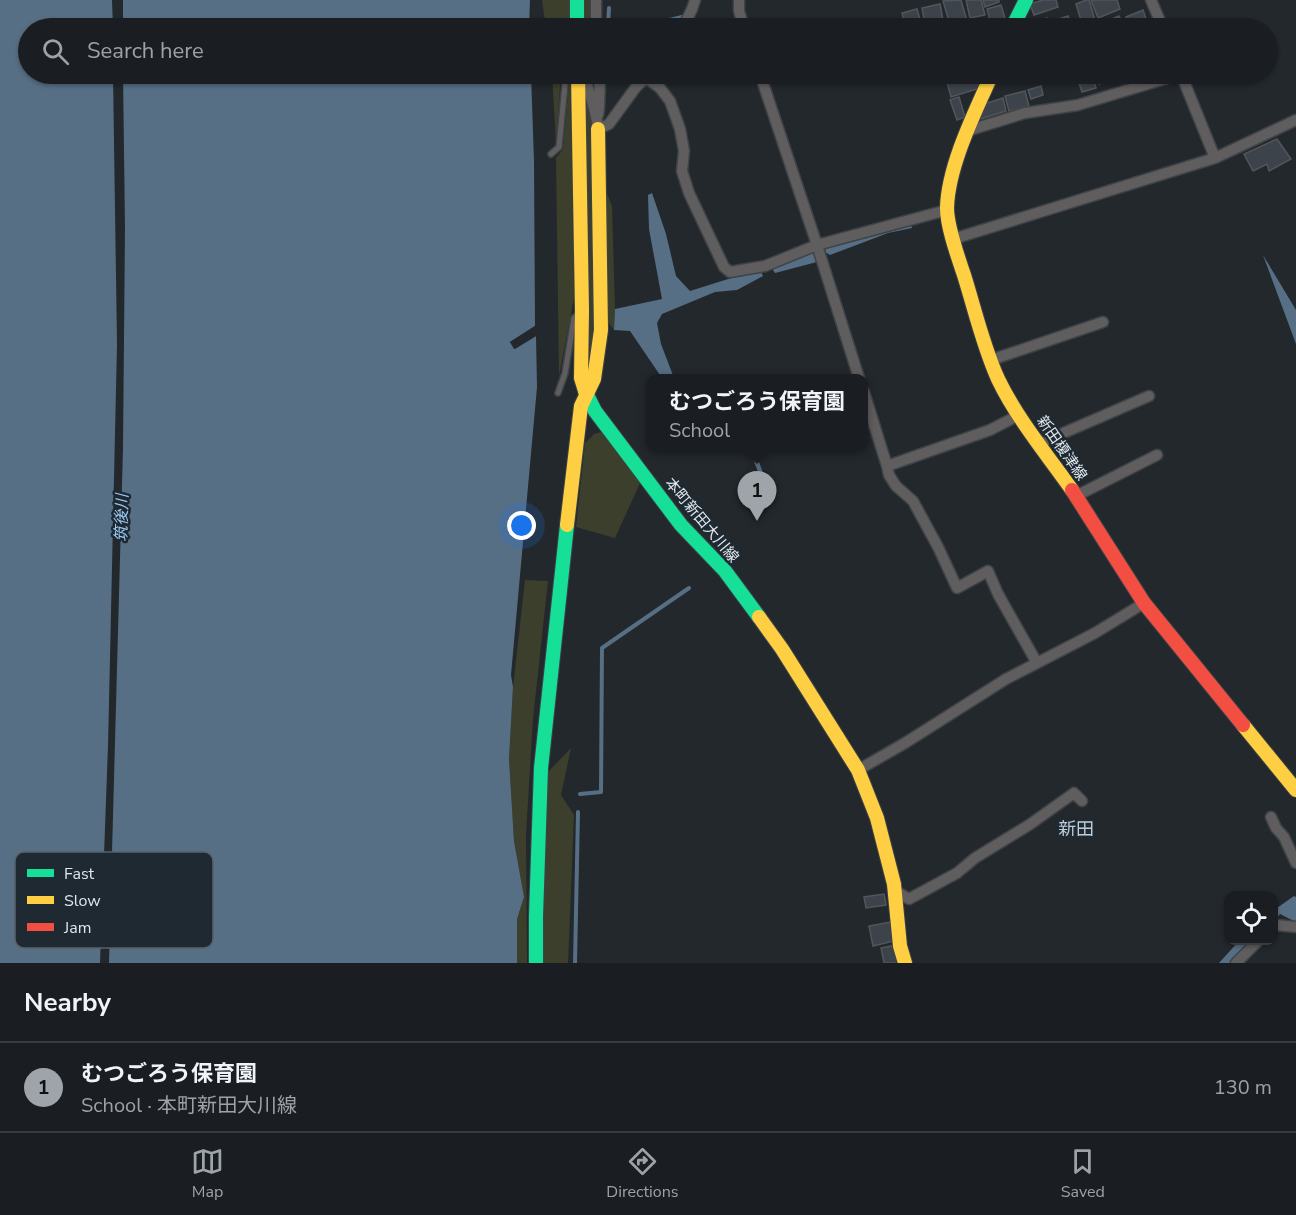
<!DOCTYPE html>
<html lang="en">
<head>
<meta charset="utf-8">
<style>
	:root { --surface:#1a1e22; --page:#272b2f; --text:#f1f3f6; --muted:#9fa2a5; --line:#383c40; --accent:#9ea4aa }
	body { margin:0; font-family:"Nunito Sans","Noto Sans JP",sans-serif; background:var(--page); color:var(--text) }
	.controls { position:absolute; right:18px; bottom:18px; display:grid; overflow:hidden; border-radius:12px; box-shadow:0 2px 4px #0004 }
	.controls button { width:54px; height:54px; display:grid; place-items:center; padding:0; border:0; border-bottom:2px solid var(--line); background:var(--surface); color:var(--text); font:30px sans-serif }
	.you { position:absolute; left:522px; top:526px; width:21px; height:21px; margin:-15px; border:4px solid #fff; border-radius:50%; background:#1a73e8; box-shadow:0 0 0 9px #1a73e833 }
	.badge { display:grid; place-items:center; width:39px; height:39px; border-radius:50%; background:var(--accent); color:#111; font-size:20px; font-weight:700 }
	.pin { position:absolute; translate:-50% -50px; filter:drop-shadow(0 2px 3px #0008) }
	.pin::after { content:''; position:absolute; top:32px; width:21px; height:18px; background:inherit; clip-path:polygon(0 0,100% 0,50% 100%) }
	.popup { position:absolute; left:646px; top:374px; width:222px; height:78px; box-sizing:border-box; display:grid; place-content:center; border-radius:12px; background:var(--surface); filter:drop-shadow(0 2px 4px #0005); font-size:20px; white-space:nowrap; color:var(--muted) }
	.popup b { font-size:22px; color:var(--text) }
	.popup::after { content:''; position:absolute; left:50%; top:100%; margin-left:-12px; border:12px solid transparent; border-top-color:var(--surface) }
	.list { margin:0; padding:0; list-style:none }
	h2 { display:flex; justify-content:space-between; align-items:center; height:78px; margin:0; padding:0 24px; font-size:26px }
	h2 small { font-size:20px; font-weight:400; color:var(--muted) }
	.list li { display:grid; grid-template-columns:39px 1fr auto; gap:18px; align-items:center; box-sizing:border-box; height:90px; padding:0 24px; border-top:2px solid var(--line) }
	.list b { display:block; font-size:22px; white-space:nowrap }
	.list p { margin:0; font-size:20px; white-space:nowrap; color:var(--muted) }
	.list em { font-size:20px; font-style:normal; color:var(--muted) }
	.icon { flex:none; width:33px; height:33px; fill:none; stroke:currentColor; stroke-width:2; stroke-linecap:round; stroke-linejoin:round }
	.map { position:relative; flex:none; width:1296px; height:963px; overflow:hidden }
	.search { position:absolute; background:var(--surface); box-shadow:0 2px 4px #0004; left:18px; right:18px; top:18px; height:66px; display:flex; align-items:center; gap:15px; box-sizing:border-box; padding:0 21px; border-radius:33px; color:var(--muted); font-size:22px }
	.sheet { height:168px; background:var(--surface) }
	nav { display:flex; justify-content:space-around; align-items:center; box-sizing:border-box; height:84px; border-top:2px solid var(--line); background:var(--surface); font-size:16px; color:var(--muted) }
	nav a { display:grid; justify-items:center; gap:3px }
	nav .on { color:var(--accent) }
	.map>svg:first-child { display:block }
</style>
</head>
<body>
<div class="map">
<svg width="1296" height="963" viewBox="0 0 1296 963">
	<rect width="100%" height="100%" fill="#23282d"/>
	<path fill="#3c3f2b" d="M542 0H572V28H546Z
		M584 0H590V28H584Z
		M552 74H561L556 142Z
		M570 74 574 298 559 376 556 158 563 149Z
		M583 85 592 117 595 333 588 377Z
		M602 181 612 206 615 309 614 330 605 318Z
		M601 432 641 481 615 538 576 527 585 443 594 434Z
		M525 580 548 581 533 719 526 835 527 963H517V919L524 897 514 841 509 759 513 687Z
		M571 748 561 795 574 815 568 963H542L548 772Z"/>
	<path fill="#576f85" d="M0 0H530L529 28H28V74H531L534 161 535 326 510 342 515 349 536 336 537 387 511 675 513 687 509 759 514 841 524 897 517 919V963H0Z
		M652 193 666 234 676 276 690 291 744 274 761 272 763 276 737 290 715 292 662 314 657 323 661 344 674 378H662L630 331 614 330 615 309 662 299 649 229 648 195Z
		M909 220 912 228 888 233 830 255 825 252 826 244Z
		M814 250 817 262 775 273 771 267Z
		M1263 255 1296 310V344Z
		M749 448H754L766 481 762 483Z
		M1294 896 1296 897V922L1280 914 1274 921V910Z
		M1239 941H1254L1232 963H1219Z"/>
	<path fill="#23282d" d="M112 0H123V28H113Z
		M113 74H123L125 228 123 448 109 963H100L108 746 117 344Z
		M535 326V330L514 343 515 345 536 333V336L514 349 510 342Z"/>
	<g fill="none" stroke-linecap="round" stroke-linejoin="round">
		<path stroke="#576f85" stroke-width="4" d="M608 26 609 8
			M636 28 682 17
			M580 794 601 792 602 648 689 588
			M575 963 578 812"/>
	</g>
	<path fill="#3c434a" stroke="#52565b" stroke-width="1.5" d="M961 0 969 28H951L943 1Z
		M966 0H981L985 15 970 18Z
		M983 0H999V2L985 7Z
		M1043 0H1056L1058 7 1034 15 1030 4Z
		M1086 0H1089L1096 23 1083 27 1076 4Z
		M1091 0H1117L1120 9 1098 18Z
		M940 4 943 20 925 24 922 8Z
		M1001 5 1007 25 992 28 987 9Z
		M917 9 922 26 906 28 902 13Z
		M1143 10 1147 22 1130 28 1126 17Z
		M1068 16 1073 28H1056L1053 21Z
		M1119 16 1125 28H1102L1100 24Z
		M1047 18 1051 28H1032L1031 24Z
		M964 74H982L977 89 951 97 946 78Z
		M1001 74H1031L1004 83Z
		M1076 74H1092L1096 88 1082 92Z
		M1095 74H1115L1117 78 1099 84Z
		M1041 86 1043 95 1031 99 1028 90Z
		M1025 91 1029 106 1009 111 1005 96Z
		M959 97 965 117 957 120 950 100Z
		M1003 98 1006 111 980 119 987 103Z
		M1277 139 1291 159 1269 171 1267 164 1253 171 1244 154Z
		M884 894 886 905 866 908 864 897Z
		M890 922 894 941 873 946 869 926Z
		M896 945 900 963H884L881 948Z"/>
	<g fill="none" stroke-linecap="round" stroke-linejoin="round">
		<g stroke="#3e4347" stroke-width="8">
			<path id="lane" d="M551 154 559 147 566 74
				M558 393 565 373 574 318 579 313"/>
		</g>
		<g stroke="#3e4347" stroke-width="13">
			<path id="street" d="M739 0V11L744 28
				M1151 0 1163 28
				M596 28V0
				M683 28 692 9 695 0
				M931 28 946 25 948 28
				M582 74 585 77C589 94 597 113 598 129L603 127 609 124 636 87 646 78
				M647 74 646 78 660 88 670 101 680 129 684 151 682 171 689 193 724 267 730 272 765 266 817 245 947 210
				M760 74 817 245 859 378
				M598 115 599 108 600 74
				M967 131 1025 113 1078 105 1181 74 1215 158
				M953 239 1215 158 1296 120
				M991 360 1103 322
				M864 392 887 466 990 430 1019 415
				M1038 444 1149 396
				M887 466 889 475 896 486 913 501 938 547 957 588 988 571 998 594 1037 663
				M1076 496 1157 455
				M858 770 905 743 1006 679 1095 633 1144 603
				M1271 817 1276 828 1284 837 1296 863
				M894 890 909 899 957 873 975 858 1029 825 1074 793 1082 801
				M1274 927 1276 925 1296 927
				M1236 963 1259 940"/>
		</g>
		<g stroke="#3e4347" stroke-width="16">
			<path id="fast" d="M577 0V28
				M1012 28 1026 0
				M585 391 595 411 681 525 725 571 759 617
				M536 963V916L541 768 567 525"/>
		</g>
		<g stroke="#3e4347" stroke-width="16">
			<path id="slow" d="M578 74 582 310 581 378 585 391
				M992 74C975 112 948 166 947 208 947 227 958 257 964 275 975 310 983 346 998 379 1016 417 1048 456 1072 490
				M567 525 581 406 594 379 601 330 598 129
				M759 617 782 649 858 770 877 818 894 884 900 946 905 963
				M1243 725 1296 790"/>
		</g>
		<g stroke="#3e4347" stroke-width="16">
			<path id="jam" d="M1072 490 1144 603 1243 725"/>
		</g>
		<use href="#lane" stroke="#5f5d5d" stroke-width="5"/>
		<use href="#street" stroke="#5f5d5d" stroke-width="10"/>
		<use href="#fast" stroke="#16e098" stroke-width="14"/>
		<use href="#slow" stroke="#ffcf43" stroke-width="14"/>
		<use href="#jam" stroke="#f24e42" stroke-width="14"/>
	</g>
	<g text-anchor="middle" stroke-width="5" stroke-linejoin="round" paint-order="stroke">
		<g font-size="15" fill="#e0e7ed" stroke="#1e2932">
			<text transform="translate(1062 448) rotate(55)" y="5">新田榎津線</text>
			<text transform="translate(702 520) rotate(50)" y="5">本町新田大川線</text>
		</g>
		<g font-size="16" font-style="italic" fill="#9dcaf6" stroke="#1e2932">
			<text transform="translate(121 518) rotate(-89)" y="6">筑後川</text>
		</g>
		<g font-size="18" fill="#beccd8" stroke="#1e2932">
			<text x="1076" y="835">新田</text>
		</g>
	</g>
	<rect x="15" y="852" width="198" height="96" rx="9" fill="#1e2932" stroke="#58626a" stroke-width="1.5"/>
	<rect x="27" y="869" width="27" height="8" fill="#16e098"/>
	<rect x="27" y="896" width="27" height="8" fill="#ffcf43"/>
	<rect x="27" y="923" width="27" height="8" fill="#f24e42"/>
	<g font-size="16" fill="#e0e7ed">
		<text x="64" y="879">Fast</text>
		<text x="64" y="906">Slow</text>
		<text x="64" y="933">Jam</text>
	</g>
</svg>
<div class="controls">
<button><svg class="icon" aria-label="locate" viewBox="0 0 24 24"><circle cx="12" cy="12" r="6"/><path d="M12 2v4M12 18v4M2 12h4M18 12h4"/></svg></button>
</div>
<div class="you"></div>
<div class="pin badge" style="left:757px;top:521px">1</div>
<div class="popup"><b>むつごろう保育園</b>School</div>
<div class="search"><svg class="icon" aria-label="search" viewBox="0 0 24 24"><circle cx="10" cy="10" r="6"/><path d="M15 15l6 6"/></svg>Search here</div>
</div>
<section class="sheet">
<h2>Nearby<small></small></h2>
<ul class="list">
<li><span class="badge">1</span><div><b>むつごろう保育園</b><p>School · 本町新田大川線</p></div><em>130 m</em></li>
</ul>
</section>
<nav>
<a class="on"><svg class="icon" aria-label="map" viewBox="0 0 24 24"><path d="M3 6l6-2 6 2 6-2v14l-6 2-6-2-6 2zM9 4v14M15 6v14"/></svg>Map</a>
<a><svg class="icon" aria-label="directions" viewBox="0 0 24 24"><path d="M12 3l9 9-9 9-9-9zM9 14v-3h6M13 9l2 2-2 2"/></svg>Directions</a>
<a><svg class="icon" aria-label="saved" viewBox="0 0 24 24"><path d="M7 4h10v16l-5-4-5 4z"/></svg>Saved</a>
</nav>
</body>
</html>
